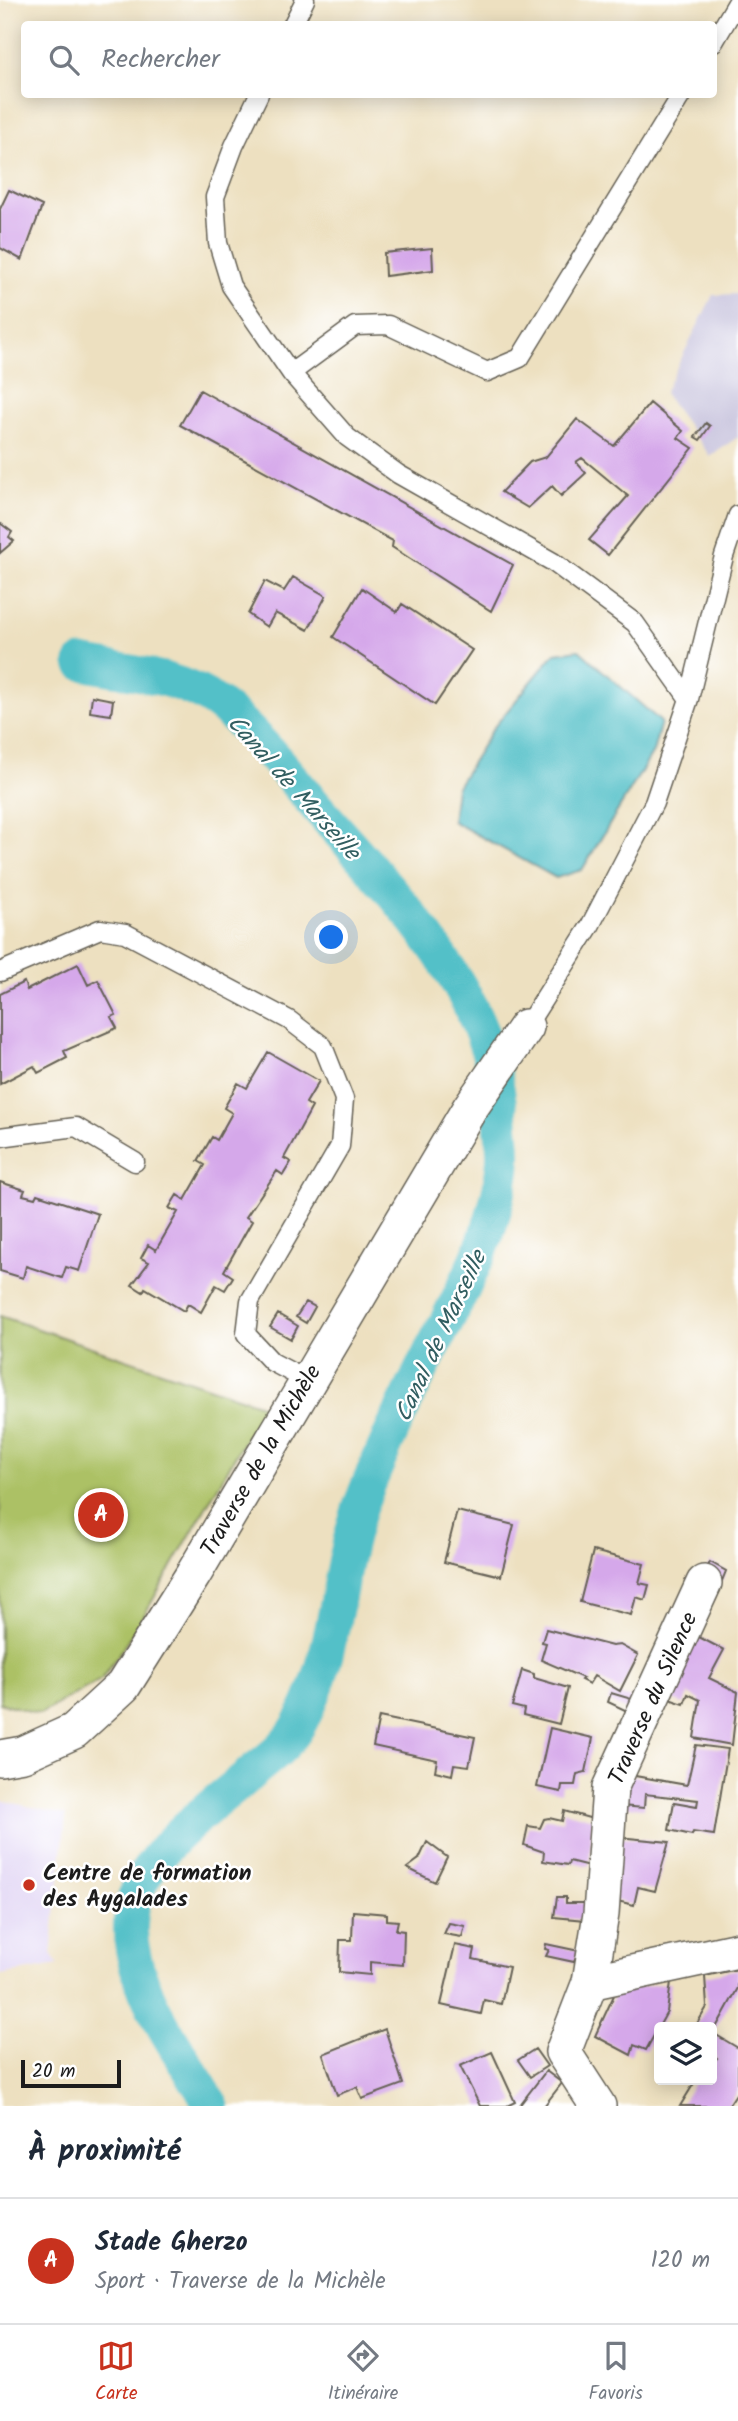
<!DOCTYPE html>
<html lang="fr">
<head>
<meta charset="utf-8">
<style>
	:root { --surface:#fff; --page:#f2f2f3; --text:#1f2937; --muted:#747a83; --line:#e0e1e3; --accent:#c8321e }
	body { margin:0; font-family:Kalam,sans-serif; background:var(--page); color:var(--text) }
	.controls { position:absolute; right:21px; bottom:21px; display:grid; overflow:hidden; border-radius:7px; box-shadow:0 4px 18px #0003 }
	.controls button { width:63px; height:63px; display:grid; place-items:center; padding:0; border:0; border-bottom:2px solid var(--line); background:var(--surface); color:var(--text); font:35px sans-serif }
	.scale { position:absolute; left:21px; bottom:18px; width:100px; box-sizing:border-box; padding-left:7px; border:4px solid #1c1c1c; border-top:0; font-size:19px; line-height:24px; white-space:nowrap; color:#1c1c1c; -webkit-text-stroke:5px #fff; paint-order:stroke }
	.you { position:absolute; left:332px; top:938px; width:24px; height:24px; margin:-18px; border:5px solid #fff; border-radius:50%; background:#1a73e8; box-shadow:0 0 0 10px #1a73e833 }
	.badge { display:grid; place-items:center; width:46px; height:46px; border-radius:50%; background:var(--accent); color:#fff; font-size:23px; font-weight:700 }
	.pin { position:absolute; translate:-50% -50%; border:4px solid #fff; box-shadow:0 2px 7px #0006 }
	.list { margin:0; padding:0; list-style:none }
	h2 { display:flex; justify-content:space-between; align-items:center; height:91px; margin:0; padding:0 28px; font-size:30px }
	h2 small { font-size:23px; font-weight:400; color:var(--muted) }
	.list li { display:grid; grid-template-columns:46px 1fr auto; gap:21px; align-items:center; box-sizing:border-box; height:126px; padding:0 28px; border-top:2px solid var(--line) }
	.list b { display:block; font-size:26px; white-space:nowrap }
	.list p { margin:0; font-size:23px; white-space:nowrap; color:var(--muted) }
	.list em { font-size:23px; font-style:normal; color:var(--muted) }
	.icon { flex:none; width:38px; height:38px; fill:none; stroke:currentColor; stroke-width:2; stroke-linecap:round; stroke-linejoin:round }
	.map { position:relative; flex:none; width:738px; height:2106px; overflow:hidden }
	.search { position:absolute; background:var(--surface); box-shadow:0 4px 18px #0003; left:21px; right:21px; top:21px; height:77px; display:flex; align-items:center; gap:18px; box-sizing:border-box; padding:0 24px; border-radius:7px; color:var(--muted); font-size:26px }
	.sheet { height:217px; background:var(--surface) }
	nav { display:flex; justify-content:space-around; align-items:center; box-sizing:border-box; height:98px; border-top:2px solid var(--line); background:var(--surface); font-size:19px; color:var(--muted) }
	nav a { display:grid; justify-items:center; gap:4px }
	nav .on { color:var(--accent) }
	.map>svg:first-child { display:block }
</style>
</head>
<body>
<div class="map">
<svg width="738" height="2106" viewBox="0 0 738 2106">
	<rect width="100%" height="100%" fill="#fff"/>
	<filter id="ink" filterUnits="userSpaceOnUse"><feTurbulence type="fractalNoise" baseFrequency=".0143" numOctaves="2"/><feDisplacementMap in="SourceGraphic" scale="14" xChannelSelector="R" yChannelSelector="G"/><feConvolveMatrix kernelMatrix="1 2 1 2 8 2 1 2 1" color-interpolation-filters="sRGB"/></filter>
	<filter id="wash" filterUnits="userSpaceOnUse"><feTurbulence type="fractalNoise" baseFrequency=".00686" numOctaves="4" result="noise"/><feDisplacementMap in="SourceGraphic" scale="28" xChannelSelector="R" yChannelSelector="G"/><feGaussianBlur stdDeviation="1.57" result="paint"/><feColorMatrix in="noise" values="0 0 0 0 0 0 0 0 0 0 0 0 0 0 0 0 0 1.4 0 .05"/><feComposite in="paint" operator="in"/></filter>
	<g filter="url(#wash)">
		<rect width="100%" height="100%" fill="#ede0c0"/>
		<path fill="#e0d4f4" d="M0 1800 66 1815 51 1954 58 1965 0 1975Z"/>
		<path fill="#c4c0db" d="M738 294V437L710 456 664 393 713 295Z"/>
		<path fill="#acc165" stroke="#646e40" stroke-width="2" d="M0 1316 264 1406 139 1624 102 1679 40 1714 0 1703Z"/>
		<path fill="#52c0c8" stroke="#376e72" stroke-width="2" d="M579 650 661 722 653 752 582 870 556 878 452 821 456 788 494 727 555 653Z"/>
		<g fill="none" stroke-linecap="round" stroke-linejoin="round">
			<path stroke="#52c0c8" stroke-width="35" d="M82 663C126 672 180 676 217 703 257 733 289 776 322 813 402 904 494 993 501 1121 502 1136 505 1151 503 1165 495 1241 454 1304 421 1371 400 1413 379 1457 362 1501 336 1571 336 1668 295 1731 285 1746 271 1757 257 1768 216 1804 146 1849 133 1904 117 1972 179 2049 212 2106"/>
		</g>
		<g id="blocks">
			<path fill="#d5a8ea" d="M9 190 42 206 22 260 0 248V209Z
				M432 248 433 270 385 276 384 253Z
				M200 390 513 565 491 611 392 547 393 541 180 425Z
				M650 403 683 431 678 438 693 448 608 555 589 540 628 496 582 458 576 462 586 473 561 496 552 486 528 508 501 492 530 462 546 457 577 419 614 446Z
				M706 423 710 426 700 440 695 437Z
				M0 523 12 532 9 537 14 541 0 553Z
				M293 577 326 596 308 630 275 613 267 627 248 614 265 581 284 591Z
				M362 588 397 612 402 604 472 650 435 705 333 637Z
				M92 696 113 700 111 715 90 712Z
				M78 964 88 985 98 980 116 1015 111 1017 117 1028 64 1051 67 1058 38 1073 34 1066 0 1084V994L24 982 27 990Z
				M268 1052 319 1081 306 1103 312 1107 284 1158 291 1162 283 1175 277 1171 246 1217 252 1221 224 1271 233 1277 225 1290 216 1285 201 1312 188 1304 184 1311 145 1288 143 1292 132 1285 149 1262 141 1258 148 1245 156 1250 178 1212 169 1208 177 1195 185 1200 205 1165 198 1161 212 1137 217 1140 232 1113 224 1108 238 1083 247 1088Z
				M0 1182 25 1190 23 1195 35 1198 37 1194 98 1214 79 1271 66 1267 62 1278 26 1266 23 1278 0 1271Z
				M306 1302 315 1307 306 1323 296 1317Z
				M278 1314 298 1326 291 1339 270 1327Z
				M457 1511 514 1525 501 1576 444 1562Z
				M593 1551 644 1564 639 1583 649 1585 645 1600 636 1597 631 1615 580 1602Z
				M710 1562 726 1571 722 1581 705 1573Z
				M546 1629 612 1646 620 1645 638 1655 620 1691 594 1676 589 1684 581 1680 583 1678 541 1660 546 1643 542 1642Z
				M697 1636 724 1650 709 1678 738 1692 732 1745 694 1738 700 1700 688 1694 684 1704 666 1698Z
				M522 1670 534 1674V1678L568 1688 559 1724 523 1715 524 1709 512 1706Z
				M611 1693 635 1700 629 1712 608 1702Z
				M379 1717 475 1737 469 1766 454 1764 452 1775 435 1771 437 1760 373 1746Z
				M550 1728 593 1738 586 1772 577 1774 575 1785H562L561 1792 537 1787Z
				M696 1745 728 1749 714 1835 693 1832 692 1835 669 1830 674 1802 697 1806 698 1800 645 1794 644 1808 621 1806 629 1775 687 1785Z
				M564 1811 593 1819 589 1866 569 1861 568 1865 543 1861 544 1852 524 1845 528 1826 540 1828 544 1819 549 1818 562 1821Z
				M618 1837 669 1842 655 1891 638 1887 634 1905 613 1900Z
				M427 1842 447 1857 435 1882 407 1868 419 1859Z
				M557 1897H566V1903H587L585 1920 554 1917Z
				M353 1911 387 1914V1920L398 1921 396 1930 404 1931 403 1965 370 1962V1975L339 1972 340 1940H352Z
				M449 1923 465 1926 462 1937 444 1934Z
				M546 1944 579 1951 574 1962 546 1956 549 1950 545 1949Z
				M455 1945 475 1949 473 1959 509 1967 501 2004 484 2000 481 2014 441 2005Z
				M738 1969V1988L713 2033 738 2048V2091L728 2106H680L696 2080H712V2063L717 2058 712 2054V2027H695L707 2007 705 1976Z
				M671 1982 667 2012 646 2050 634 2045 631 2055 595 2036 616 1991Z
				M385 2029 403 2084 362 2099 357 2087 337 2095 323 2054Z
				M535 2049 547 2066 530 2077 518 2060Z
				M492 2052 515 2102 507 2106H480L460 2066Z
				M546 2071 562 2083 544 2106H519Z"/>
		</g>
	</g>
	<g filter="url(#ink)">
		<use href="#blocks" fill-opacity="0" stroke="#656155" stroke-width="2"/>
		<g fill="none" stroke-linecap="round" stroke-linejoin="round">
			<g stroke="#656155" stroke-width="21">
				<path id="lane" d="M293 24 305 0
					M714 42 738 1
					M259 94 234 146 215 197 218 243 231 286 291 373 347 437 398 474 553 562 635 623 689 699
					M291 373 355 326 388 325 487 372 520 358 682 94
					M0 972 100 929 125 933 289 1020 323 1046 344 1099 340 1146 250 1301 246 1334 272 1362 306 1380
					M526 1027 590 926 654 803 689 699 724 556 738 515
					M0 1137 76 1127 135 1162"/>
			</g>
			<g stroke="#656155" stroke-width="38">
				<path id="street" d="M0 1758 23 1754 74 1731 123 1686 193 1575 470 1108 526 1027
					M590 1982 601 1914 610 1788 704 1583
					M598 2106 563 2052 590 1982 738 1950"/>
			</g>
			<use href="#lane" stroke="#fff" stroke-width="18"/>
			<use href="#street" stroke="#fff" stroke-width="35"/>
		</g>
	</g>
	<circle fill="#c8321e" stroke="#fff" stroke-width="2.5" cx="29" cy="1885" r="7"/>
	<g text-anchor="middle" stroke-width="5" stroke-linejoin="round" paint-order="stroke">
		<g font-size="23" fill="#1c1c1c" stroke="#fff">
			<text transform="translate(260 1460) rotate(-60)" y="8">Traverse de la Michèle</text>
			<text transform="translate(652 1698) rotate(-66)" y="8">Traverse du Silence</text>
		</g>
		<g font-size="23" font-weight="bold" fill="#1c1c1c" stroke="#fff" text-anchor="start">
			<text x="43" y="1880">Centre de formation<tspan x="43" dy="26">des Aygalades</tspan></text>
		</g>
		<g font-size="24" font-style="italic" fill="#325e61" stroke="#fff">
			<text transform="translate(294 787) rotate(48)" y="8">Canal de Marseille</text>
			<text transform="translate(440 1336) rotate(-65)" y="8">Canal de Marseille</text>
		</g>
	</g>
</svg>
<div class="controls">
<button><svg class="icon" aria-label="layers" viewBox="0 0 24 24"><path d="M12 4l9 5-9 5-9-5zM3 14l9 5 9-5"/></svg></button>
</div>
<div class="scale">20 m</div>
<div class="you"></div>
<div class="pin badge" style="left:101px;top:1515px">A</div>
<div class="search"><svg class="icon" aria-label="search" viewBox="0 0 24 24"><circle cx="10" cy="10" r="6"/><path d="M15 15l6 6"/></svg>Rechercher</div>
</div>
<section class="sheet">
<h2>À proximité<small></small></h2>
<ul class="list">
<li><span class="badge">A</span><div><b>Stade Gherzo</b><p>Sport · Traverse de la Michèle</p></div><em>120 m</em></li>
</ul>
</section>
<nav>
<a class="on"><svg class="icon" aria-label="map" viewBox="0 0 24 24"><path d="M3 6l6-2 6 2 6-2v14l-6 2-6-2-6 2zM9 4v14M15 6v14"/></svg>Carte</a>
<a><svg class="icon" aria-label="directions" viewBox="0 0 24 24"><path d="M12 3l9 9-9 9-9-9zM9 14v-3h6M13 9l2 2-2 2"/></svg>Itinéraire</a>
<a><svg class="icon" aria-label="saved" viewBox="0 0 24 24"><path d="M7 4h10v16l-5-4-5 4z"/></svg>Favoris</a>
</nav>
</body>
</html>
